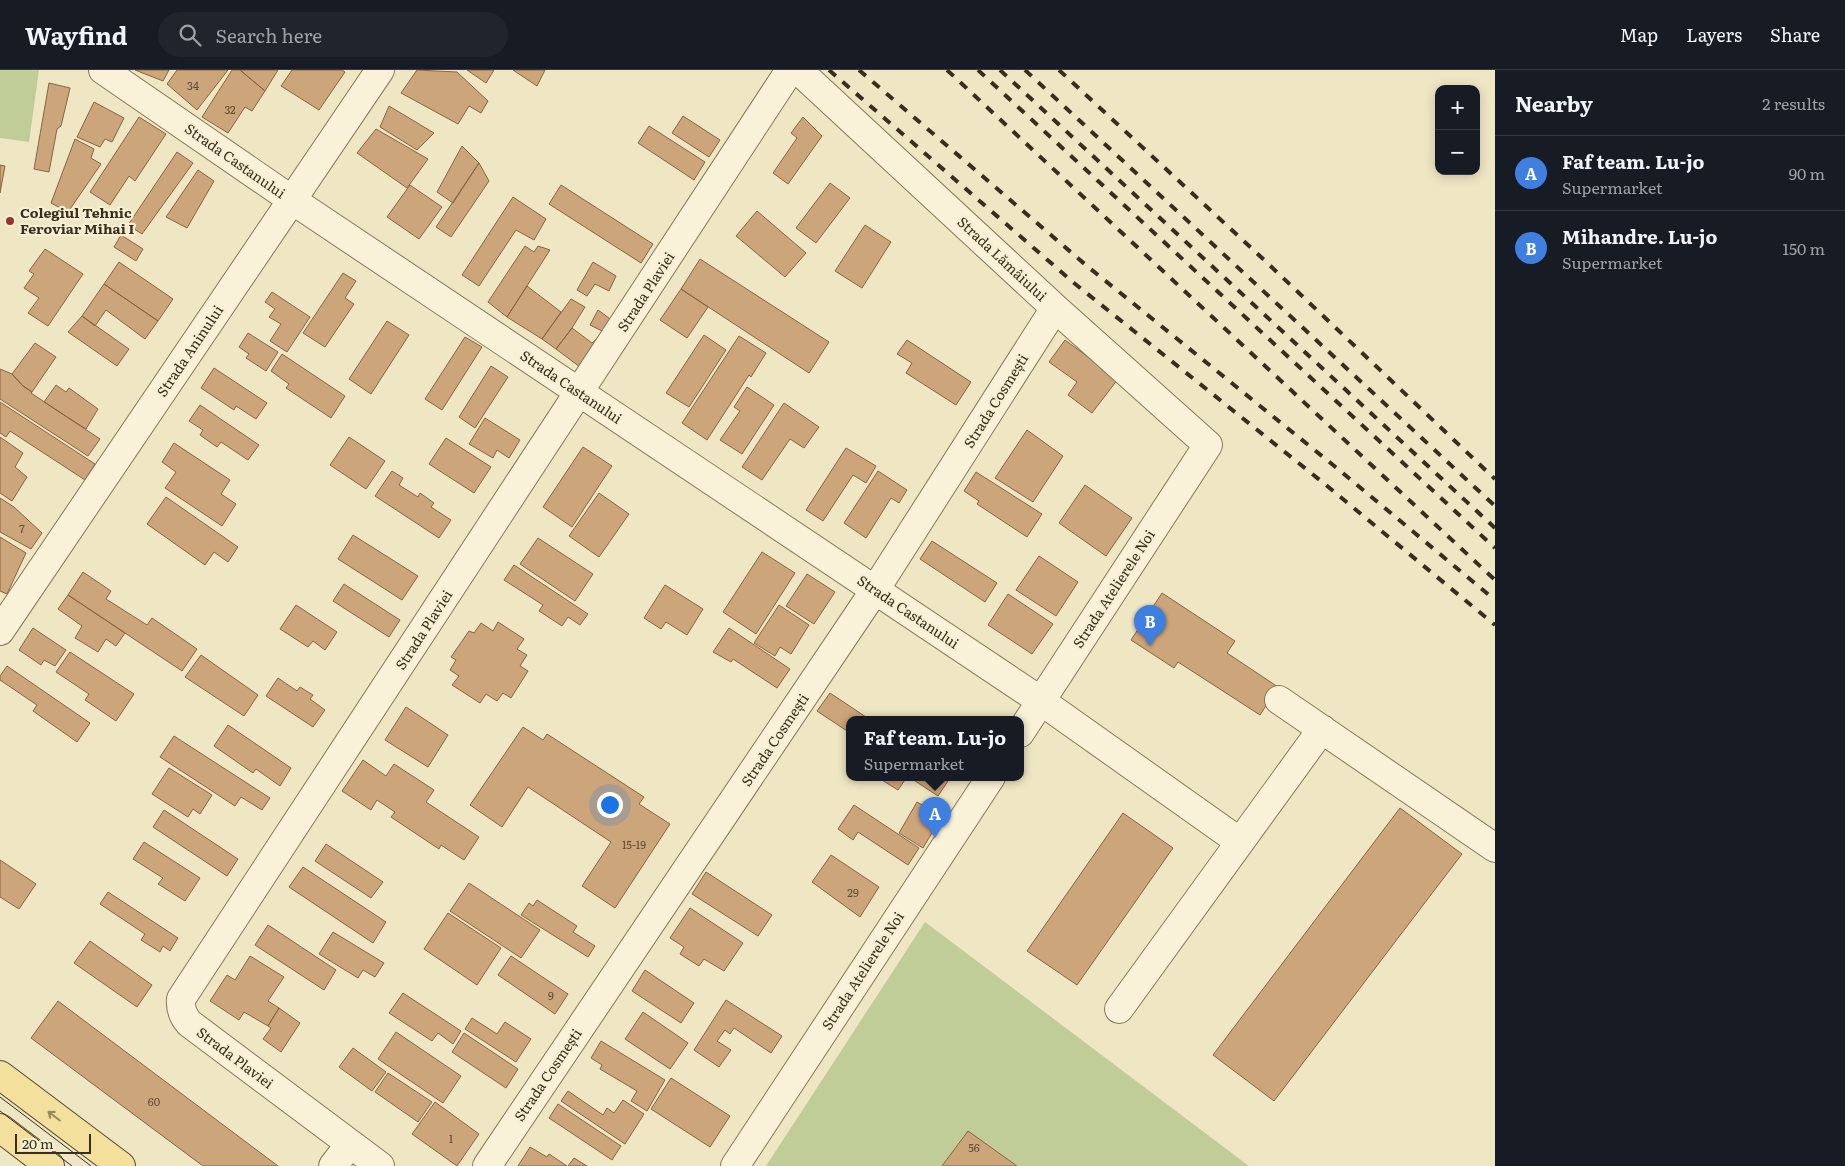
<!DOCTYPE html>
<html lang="en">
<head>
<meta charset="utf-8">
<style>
	:root { --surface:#171b24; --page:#20242c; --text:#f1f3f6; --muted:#9ea1a6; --line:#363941; --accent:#d93025 }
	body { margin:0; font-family:Literata,serif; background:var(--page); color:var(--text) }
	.controls { position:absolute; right:15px; top:15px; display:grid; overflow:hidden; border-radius:10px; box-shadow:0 2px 12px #0003 }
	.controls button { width:45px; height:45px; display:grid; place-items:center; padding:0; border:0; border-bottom:1px solid var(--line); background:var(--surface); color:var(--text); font:25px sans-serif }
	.scale { position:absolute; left:15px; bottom:12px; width:76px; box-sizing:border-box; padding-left:5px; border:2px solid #392e1e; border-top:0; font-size:14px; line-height:18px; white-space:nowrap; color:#392e1e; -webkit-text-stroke:4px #f6efd4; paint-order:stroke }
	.you { position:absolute; left:609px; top:734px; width:18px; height:18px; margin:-12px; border:4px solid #fff; border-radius:50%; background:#1a73e8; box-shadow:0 0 0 8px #1a73e833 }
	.badge { display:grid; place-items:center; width:32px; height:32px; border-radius:50%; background:var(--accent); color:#fff; font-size:16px; font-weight:700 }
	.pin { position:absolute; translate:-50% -41px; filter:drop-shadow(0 1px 2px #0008) }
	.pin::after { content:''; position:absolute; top:26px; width:18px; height:15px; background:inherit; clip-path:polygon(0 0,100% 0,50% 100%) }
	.popup { position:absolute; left:846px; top:646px; width:178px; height:65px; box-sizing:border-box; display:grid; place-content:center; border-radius:10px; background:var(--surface); filter:drop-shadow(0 1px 4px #0005); font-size:16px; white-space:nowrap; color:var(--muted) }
	.popup b { font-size:19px; color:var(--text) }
	.popup::after { content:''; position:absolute; left:50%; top:100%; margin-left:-10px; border:10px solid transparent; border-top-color:var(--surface) }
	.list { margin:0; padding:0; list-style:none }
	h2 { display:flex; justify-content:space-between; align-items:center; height:65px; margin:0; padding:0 20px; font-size:21px }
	h2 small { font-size:16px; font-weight:400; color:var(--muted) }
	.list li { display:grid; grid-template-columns:32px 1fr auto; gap:15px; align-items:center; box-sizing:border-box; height:75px; padding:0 20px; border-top:1px solid var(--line) }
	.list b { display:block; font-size:19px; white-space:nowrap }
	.list p { margin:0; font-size:16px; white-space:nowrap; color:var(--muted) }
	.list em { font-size:16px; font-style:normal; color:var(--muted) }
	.icon { flex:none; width:28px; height:28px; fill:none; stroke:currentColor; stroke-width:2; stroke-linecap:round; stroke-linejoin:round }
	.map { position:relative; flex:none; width:1495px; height:1096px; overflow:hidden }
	header { display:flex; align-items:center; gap:30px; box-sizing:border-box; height:70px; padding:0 25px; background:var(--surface); border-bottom:1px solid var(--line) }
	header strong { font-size:24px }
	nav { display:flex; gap:28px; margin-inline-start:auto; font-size:18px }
	.search { width:350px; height:45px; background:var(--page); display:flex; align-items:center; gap:12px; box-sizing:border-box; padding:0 18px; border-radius:28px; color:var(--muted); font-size:19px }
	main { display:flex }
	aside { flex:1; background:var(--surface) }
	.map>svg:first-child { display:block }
</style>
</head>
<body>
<header>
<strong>Wayfind</strong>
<div class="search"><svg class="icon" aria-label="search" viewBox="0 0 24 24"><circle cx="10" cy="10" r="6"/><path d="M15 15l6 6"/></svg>Search here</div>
<nav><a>Map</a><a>Layers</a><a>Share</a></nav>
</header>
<main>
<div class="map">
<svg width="1495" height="1096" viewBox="0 0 1495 1096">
	<rect width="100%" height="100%" fill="#efe6c4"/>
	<path fill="#c1cd98" d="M0 0H39L29 72 0 68Z
		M925 852 1249 1096H766Z"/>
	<path fill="#cda57a" stroke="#896440" d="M135 0H169L163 11Z
		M177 0H228L197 40 167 14Z
		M232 0H240L265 21 252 41 245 37 228 63 202 47Z
		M240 0H278L265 21Z
		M292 0H342L345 2 319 40 281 16Z
		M417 0 457 2 488 31 481 43 469 36 458 54 401 23Z
		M467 0H494L486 13Z
		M513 0H545L537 16Z
		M49 13 70 18 61 56 57 59 49 102 34 99Z
		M94 32 124 48 112 72 105 69 100 77 77 67Z
		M389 36 434 63 417 80 380 57Z
		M683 46 720 70 709 87 672 63Z
		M139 47 166 64 135 111 129 106 110 135 90 122Z
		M803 47 822 66 788 114 773 103 797 68 791 63Z
		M649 56 705 92 694 110 638 73Z
		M376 59 428 89 407 118 357 83Z
		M75 69 94 79 91 88 101 94 68 142 51 133Z
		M462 76 479 93 453 133 437 122Z
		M177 82 193 93 142 164 128 155Z
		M479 93 489 111 451 167 436 157Z
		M0 95 5 96 0 123Z
		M198 100 214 111 187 158 166 147Z
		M830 113 850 128 816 173 796 158Z
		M410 115 442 137 419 169 387 147Z
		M561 115 653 174 641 193 549 134Z
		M513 127 546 149 534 170 516 160 479 216 462 205Z
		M757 141 806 183 785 207 736 166Z
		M865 155 891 172 862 218 835 201Z
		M121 165 143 179 136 191 114 177Z
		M525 176 534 182 538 176 550 180 507 247 488 232Z
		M45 179 83 204 48 256 28 243 39 228 24 218 34 204 29 201Z
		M700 189 829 272 809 303 681 219Z
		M119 192 173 229 158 251 104 214Z
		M593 192 616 206 609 221 595 214 587 226 577 220Z
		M343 203 356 211 345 228 354 234 325 277 303 263Z
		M104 214 158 251 145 269 106 240 95 256 82 246Z
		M527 216 561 242 542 269 507 247Z
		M681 219 708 237 687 268 660 250Z
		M272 222 310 247 287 282 270 271 281 254 269 247 275 239 265 232Z
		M571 229 585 237 572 258 556 279 542 269Z
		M598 240 613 251 606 263 590 255Z
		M82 246 129 279 117 296 68 262Z
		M387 251 409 265 371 324 349 309Z
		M572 258 592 273 599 267 588 303 556 279Z
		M248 263 278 282 266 301 246 288 249 284 239 277Z
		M704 265 726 280 689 337 666 323Z
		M739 266 766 283 751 307 749 305 707 370 682 353Z
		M465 267 482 277 442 340 425 329Z
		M907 270 971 312 956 335 906 303 912 293 897 284Z
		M1065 270 1118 309 1092 343 1068 325 1077 312 1049 292Z
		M35 273 56 287 32 322 23 316 12 304Z
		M282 284 345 326 331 348 286 318 289 314 271 301Z
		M491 296 508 307 475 358 459 347Z
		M214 298 267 333 256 349 236 336 234 340 201 318Z
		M0 299 12 304 23 316 32 322 31 323 100 369 88 386 0 329Z
		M56 315 66 322 69 318 98 339 86 359 44 332Z
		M747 317 774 335 742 384 720 370 740 341 734 337Z
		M0 332 95 394 85 410 10 361 6 367 0 363Z
		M784 333 819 357 804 378 790 369 762 410 742 397Z
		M200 335 259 375 248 390 221 372 217 377 200 365 203 360 189 351Z
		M485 348 520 370 509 388 497 380 493 388 469 374Z
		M1027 360 1063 386 1033 432 995 408Z
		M0 367 23 383 15 397 27 407 12 431 0 423Z
		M349 367 385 391 366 419 330 395Z
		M446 368 491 397 474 423 429 394Z
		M174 373 230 410 221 424 236 434 222 456 165 418 176 402 162 392Z
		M583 377 612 396 572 457 543 437Z
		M846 378 876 396 866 413 853 405 823 451 806 440Z
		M392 401 403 408 399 415 418 427 420 423 434 433 431 437 451 450 439 468 375 426Z
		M878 401 907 420 899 433 891 428 866 468 844 453Z
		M976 402 1042 444 1027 467 977 434 979 431 964 421Z
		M1085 415 1132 448 1106 486 1059 453Z
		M599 423 629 444 599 487 569 466Z
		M166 427 238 477 228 492 214 482 205 495 147 454Z
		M0 428 14 437 42 463 31 479 0 462Z
		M353 465 418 506 402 530 338 489Z
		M0 467 26 483 7 524 0 521Z
		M538 468 593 504 575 531 520 494Z
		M932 471 997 513 985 532 920 489Z
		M762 482 795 503 756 564 723 542Z
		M1039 486 1078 512 1056 546 1016 520Z
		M514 495 588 544 580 555 568 547 562 556 539 541 543 535 504 510Z
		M83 502 111 521 106 529 147 555 152 548 197 579 182 601 68 525Z
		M807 504 835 522 814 554 786 536Z
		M344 514 400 550 389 567 333 531Z
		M665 515 703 539 687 565 666 552 661 559 644 548Z
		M1162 523 1235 571 1227 583 1278 617 1260 645 1178 592 1174 598 1131 570Z
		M1008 524 1053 554 1032 584 988 555Z
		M68 525 125 563 116 576 106 569 98 582 75 568 82 556 58 539Z
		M296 535 337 562 325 580 313 571 308 577 280 559Z
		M779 535 809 555 791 584 780 577 775 586 754 573Z
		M498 552 524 569 517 579 527 585 520 596 528 601 511 628 503 623 497 631 486 624 480 633 452 615 459 606 450 600 456 590 451 587 469 561 474 563 481 553 493 561Z
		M33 558 66 580 55 596 44 590 41 595 19 580Z
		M729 558 790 599 777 618 733 589 731 592 713 582Z
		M70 582 134 624 116 651 85 630 89 624 56 602Z
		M201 585 258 625 244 646 185 607Z
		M7 596 90 653 77 672 33 641 37 635 0 610V606Z
		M278 608 297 621 300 617 313 625 310 629 325 640 313 657 266 626Z
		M830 623 869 649H850V663L817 641Z
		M406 637 448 665 428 697 385 670Z
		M228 655 291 698 280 716 256 699 253 703 214 676Z
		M523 657 543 670 547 664 644 727 639 734 670 754 615 838 582 816 611 772 528 717 502 757 470 735Z
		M174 666 270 728 262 740 241 727 235 736 160 687Z
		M363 690 386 706 394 694 434 720 426 732 479 767 464 790 441 775 439 779 391 747 395 742 377 730 371 740 342 721Z
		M169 698 212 725 200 744 193 739 188 747 152 724Z
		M877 707H907L898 720Z
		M909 707H948L950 708 938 726Z
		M917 732 942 746 923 778 899 763Z
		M854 735 919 778 908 795 858 762 853 770 838 759Z
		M1400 738 1462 784 1274 1031 1213 985Z
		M164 740 238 789 227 806 153 757Z
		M1123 743 1173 778 1077 915 1027 881Z
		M144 772 200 808 185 831 158 814 163 808 133 789Z
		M326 774 383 812 371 828 315 791Z
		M831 785 879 817 860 847 812 812Z
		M0 790 36 814 19 839 0 827Z
		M303 797 386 852 373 873 289 817Z
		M706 802 772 845 758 866 692 824Z
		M469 813 540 860 521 888 450 841Z
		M108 822 178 868 170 881 163 876 160 882 141 870 145 864 100 834Z
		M537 830 577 856 573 862 595 876 588 887 521 845 529 833 533 836Z
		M690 838 743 873 724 901 704 889 699 896 680 884 684 877 670 868Z
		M448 843 501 878 477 915 424 879Z
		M268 855 336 900 324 920 255 875Z
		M333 862 384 893 375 907 363 900 358 908 319 884Z
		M90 871 152 915 137 937 74 893Z
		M250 886 284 907 268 931 279 938 268 956 244 942 239 950 210 931 227 905 235 910Z
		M511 886 568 924 555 944 498 905Z
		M645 900 694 933 681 953 632 921Z
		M403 923 461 961 453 974 438 963 432 971 389 943Z
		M726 930 782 966 771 983 734 958 730 964 725 960 717 971 731 980 719 997 694 980Z
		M58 931 278 1096H203L31 968Z
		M279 938 300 953 281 982 263 969 271 958 268 956Z
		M643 942 688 973 670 999 625 969Z
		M472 948 497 964 505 952 531 969 516 992 465 959Z
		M396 962 461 1006 443 1033 378 989Z
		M464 963 518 999 506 1018 452 982Z
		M601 971 665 1010 647 1041 631 1031 637 1021 600 999 602 995 591 988Z
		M353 978 386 1002 372 1021 339 997Z
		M388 1003 432 1032 418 1052 375 1022Z
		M671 1008 730 1046 710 1077 651 1039Z
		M568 1021 603 1045 607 1038 614 1043 623 1030 644 1044 625 1074 561 1031Z
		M435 1032 479 1064 457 1096 412 1064Z
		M558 1034 621 1076 612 1090 549 1048Z
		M968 1061 1017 1096H942Z
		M530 1077 547 1087 549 1084 567 1096H518Z
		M574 1088 587 1096H568Z"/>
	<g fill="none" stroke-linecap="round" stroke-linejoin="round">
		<g stroke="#89785a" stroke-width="30">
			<path id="minor" d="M103 0 292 130 1041 631 1240 772
				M798 0 1055 238 1208 375 1020 663
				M0 561 380 0
				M1279 630 1495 778
				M1119 939 1322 659
				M333 1096 350 1074
				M380 1096 189 953C183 946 180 939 181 929L790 0
				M487 1096 875 520 1055 238
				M735 1096 991 707"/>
		</g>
		<g stroke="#57462f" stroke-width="30">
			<path id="major" d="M0 1005 121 1096
				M0 1058 50 1096"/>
		</g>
		<use href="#minor" stroke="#f9f2d8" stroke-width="28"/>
		<use href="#major" stroke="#f2e09c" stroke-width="28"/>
		<path stroke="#392e1e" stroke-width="1" d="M0 1027 91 1096
			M0 1041 72 1096"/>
		<path stroke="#392e1e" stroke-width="4" stroke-dasharray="9 9" stroke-linecap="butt" d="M829 0 1074 213 1326 415 1495 555
			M859 0 1087 196 1338 399 1495 530
			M947 0 1495 510
			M978 0 1495 478
			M1000 0 1495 458
			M1025 0 1495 436
			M1059 0 1261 187 1495 409"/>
	</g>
	<defs><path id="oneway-shaft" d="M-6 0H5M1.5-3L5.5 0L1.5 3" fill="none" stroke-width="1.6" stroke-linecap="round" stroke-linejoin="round" transform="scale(1.25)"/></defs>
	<use stroke="#96875d" href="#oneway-shaft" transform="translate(54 1046) rotate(-143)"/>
	<circle fill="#99342a" stroke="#f6efd4" stroke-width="2" cx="10" cy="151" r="5"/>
	<g text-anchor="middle" stroke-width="4.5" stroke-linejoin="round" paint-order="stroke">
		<g font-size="11" fill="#5e4c35">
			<text x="193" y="20">34</text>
			<text x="230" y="44">32</text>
			<text x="22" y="463">7</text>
			<text x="634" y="779">15-19</text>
			<text x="853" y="827">29</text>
			<text x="551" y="930">9</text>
			<text x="154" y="1036">60</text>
			<text x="451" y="1073">1</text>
			<text x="974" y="1082">56</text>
		</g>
		<g font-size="14" fill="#392e1e" stroke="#f6efd4">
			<text transform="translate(235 91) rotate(35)" y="5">Strada Castanului</text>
			<text transform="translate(1002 189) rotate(43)" y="5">Strada Lămâiului</text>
			<text transform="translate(646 222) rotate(-57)" y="5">Strada Plaviei</text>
			<text transform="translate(190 281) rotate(-56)" y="5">Strada Aninului</text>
			<text transform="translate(571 317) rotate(34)" y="5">Strada Castanului</text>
			<text transform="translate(996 331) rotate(-58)" y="5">Strada Cosmești</text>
			<text transform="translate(1114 519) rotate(-57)" y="5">Strada Atelierele Noi</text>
			<text transform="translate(908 542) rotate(34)" y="5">Strada Castanului</text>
			<text transform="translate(424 560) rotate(-57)" y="5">Strada Plaviei</text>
			<text transform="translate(775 670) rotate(-56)" y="5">Strada Cosmești</text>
			<text transform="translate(863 901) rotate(-57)" y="5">Strada Atelierele Noi</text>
			<text transform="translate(235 988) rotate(37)" y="5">Strada Plaviei</text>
			<text transform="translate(548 1005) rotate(-56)" y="5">Strada Cosmești</text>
		</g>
		<g font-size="14" font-weight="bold" fill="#392e1e" stroke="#f6efd4" text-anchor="start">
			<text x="20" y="148">Colegiul Tehnic<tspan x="20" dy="16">Feroviar Mihai I</tspan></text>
		</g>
	</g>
</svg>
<div class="controls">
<button>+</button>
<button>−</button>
</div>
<div class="scale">20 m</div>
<div class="you"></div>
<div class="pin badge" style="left:935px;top:768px;background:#3f7fe0">A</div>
<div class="popup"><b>Faf team. Lu-jo</b>Supermarket</div>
<div class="pin badge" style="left:1150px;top:576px;background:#3f7fe0">B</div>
</div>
<aside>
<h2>Nearby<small>2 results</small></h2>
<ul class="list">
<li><span class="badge" style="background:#3f7fe0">A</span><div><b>Faf team. Lu-jo</b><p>Supermarket</p></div><em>90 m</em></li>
<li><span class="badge" style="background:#3f7fe0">B</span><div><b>Mihandre. Lu-jo</b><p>Supermarket</p></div><em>150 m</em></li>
</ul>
</aside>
</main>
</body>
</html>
